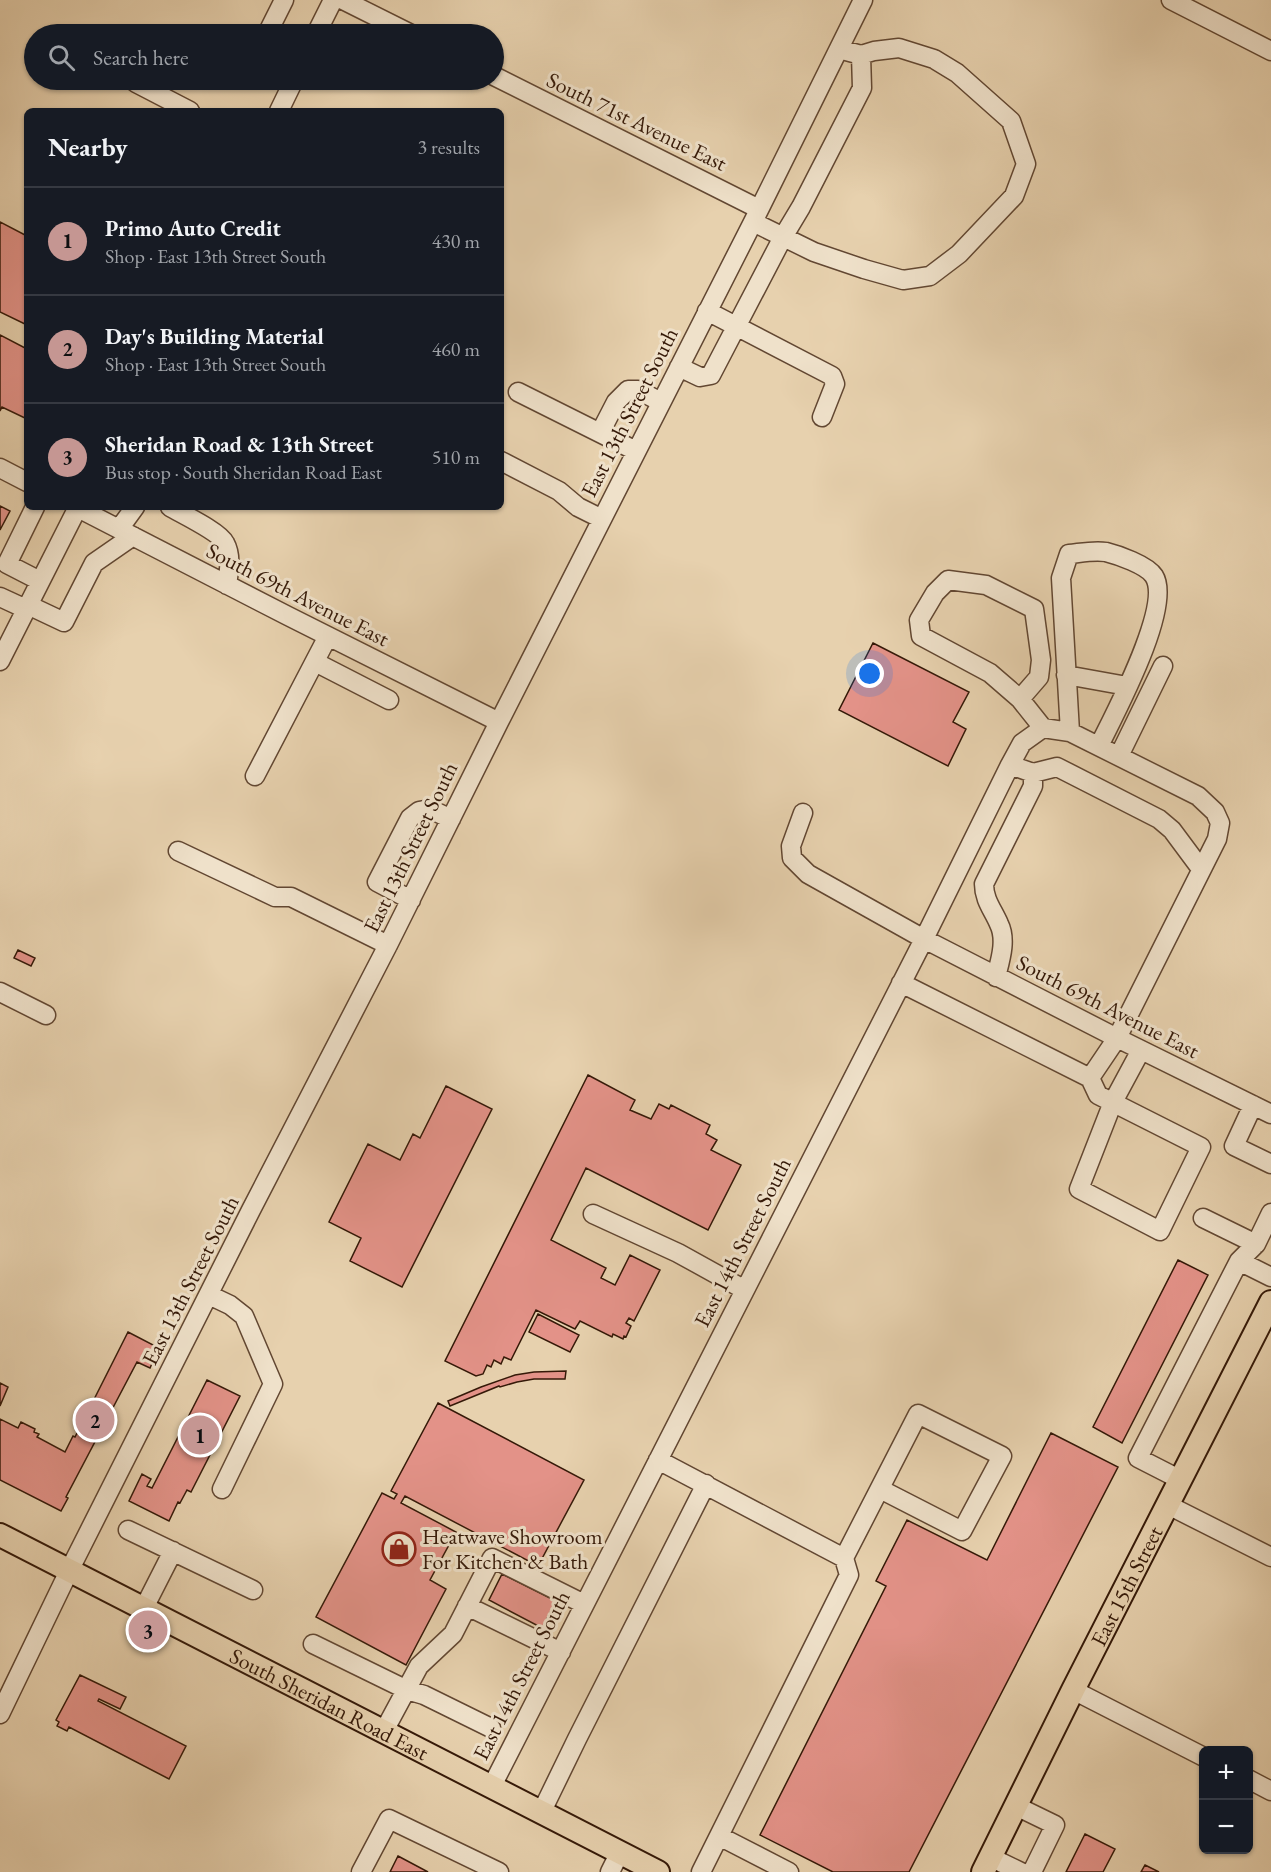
<!DOCTYPE html>
<html lang="en">
<head>
<meta charset="utf-8">
<style>
	:root { --surface:#171b24; --page:#242831; --text:#f1f3f6; --muted:#9ea1a6; --line:#363941; --accent:#c59692 }
	body { margin:0; font-family:"EB Garamond",serif; background:var(--page); color:var(--text) }
	.controls { position:absolute; right:18px; bottom:18px; display:grid; overflow:hidden; border-radius:9px; box-shadow:0 2px 4px #0004 }
	.controls button { width:54px; height:54px; display:grid; place-items:center; padding:0; border:0; border-bottom:2px solid var(--line); background:var(--surface); color:var(--text); font:30px sans-serif }
	.you { position:absolute; left:870px; top:674px; width:21px; height:21px; margin:-15px; border:4px solid #fff; border-radius:50%; background:#1a73e8; box-shadow:0 0 0 9px #1a73e833 }
	.badge { display:grid; place-items:center; width:39px; height:39px; border-radius:50%; background:var(--accent); color:#111; font-size:20px; font-weight:700 }
	.pin { position:absolute; translate:-50% -50%; border:3px solid #fff; box-shadow:0 2px 6px #0006 }
	.list { margin:0; padding:0; list-style:none }
	h2 { display:flex; justify-content:space-between; align-items:center; height:78px; margin:0; padding:0 24px; font-size:26px }
	h2 small { font-size:20px; font-weight:400; color:var(--muted) }
	.list li { display:grid; grid-template-columns:39px 1fr auto; gap:18px; align-items:center; box-sizing:border-box; height:108px; padding:0 24px; border-top:2px solid var(--line) }
	.list b { display:block; font-size:22px; white-space:nowrap }
	.list p { margin:0; font-size:20px; white-space:nowrap; color:var(--muted) }
	.list em { font-size:20px; font-style:normal; color:var(--muted) }
	.icon { flex:none; width:33px; height:33px; fill:none; stroke:currentColor; stroke-width:2; stroke-linecap:round; stroke-linejoin:round }
	.map { position:relative; flex:none; width:1271px; height:1872px; overflow:hidden }
	.search { position:absolute; background:var(--surface); box-shadow:0 2px 4px #0004; left:24px; top:24px; width:480px; height:66px; display:flex; align-items:center; gap:15px; box-sizing:border-box; padding:0 21px; border-radius:33px; color:var(--muted); font-size:22px }
	.panel { position:absolute; background:var(--surface); box-shadow:0 2px 4px #0004; left:24px; top:108px; width:480px; height:402px; border-radius:9px }
	.map>svg:first-child { display:block }
</style>
</head>
<body>
<div class="map">
<svg width="1271" height="1872" viewBox="0 0 1271 1872">
	<rect width="100%" height="100%" fill="#e7d1ae"/>
	<filter id="stains"><feTurbulence type="fractalNoise" baseFrequency=".00333" numOctaves="4"/><feColorMatrix values="0 0 0 0 .2 0 0 0 0 .09 0 0 0 0 .02 0 0 0 .5 -.17"/></filter>
	<radialGradient id="worn" r=".72"><stop offset=".6" stop-color="#630" stop-opacity="0"/><stop offset="1" stop-color="#630" stop-opacity=".3"/></radialGradient>
	<path fill="#e39288" stroke="#351908" stroke-width="1.5" d="M0 222 27 236V325L0 312Z
		M0 335 27 349V419L2 407 0 411Z
		M0 506 10 511 0 530Z
		M873 643 969 692 953 722 966 729 948 766 839 710Z
		M18 950 35 958 31 966 14 958Z
		M588 1075 635 1100 630 1110 651 1119 659 1104 669 1109 671 1105 710 1125 706 1134 717 1140 711 1150 741 1165 708 1230 586 1168 551 1240 606 1268 601 1278 615 1285 630 1255 660 1270 634 1321 629 1318 626 1323 631 1326 626 1337 624 1336 623 1339 613 1334 612 1337 580 1321 575 1329 536 1310 511 1360 504 1357 501 1364 494 1360 491 1367 487 1365 483 1374 476 1376 445 1361Z
		M446 1086 492 1109 402 1287 350 1261 361 1238 329 1222 368 1144 400 1160 413 1134 420 1138Z
		M1178 1260 1208 1275 1122 1443 1093 1427Z
		M538 1314 579 1335 570 1352 529 1332Z
		M128 1332 159 1348 150 1368 137 1362 66 1497 68 1498 61 1511 0 1480V1419L18 1428 21 1422 35 1429 34 1432 39 1434 37 1437 65 1452 73 1436 75 1437Z
		M566 1371 565 1379H534L517 1382 500 1387 499 1386 450 1406 448 1401 481 1387 515 1375 534 1372Z
		M207 1380 240 1396 191 1492 187 1490 180 1503 178 1502 169 1521 129 1501 142 1474 151 1479 147 1486 152 1488Z
		M0 1383 8 1387 0 1406Z
		M438 1403 584 1480 538 1566 405 1496 401 1503 456 1532 430 1580 446 1589 406 1665 316 1617 382 1493 394 1499 397 1494 391 1491Z
		M1051 1433 1118 1467 909 1872H833L760 1835 886 1586 876 1581 907 1520 987 1560Z
		M502 1574 556 1601 542 1628 489 1600Z
		M80 1675 126 1697 120 1709 99 1699 98 1701 186 1746 169 1779 69 1727 67 1731 57 1726 59 1722 56 1720Z
		M1085 1834 1115 1849 1103 1872H1066Z
		M398 1856 428 1872H390Z
		M1145 1865 1159 1872H1141Z"/>
	<g fill="none" stroke-linecap="round" stroke-linejoin="round">
		<g stroke="#624732" stroke-width="21">
			<path id="minor" d="M343 0 411 34
				M1171 0 1271 51
				M267 34 284 0
				M316 34 333 0
				M494 76 759 209
				M136 83 190 111
				M279 111 294 80
				M753 222 814 252 864 269 903 280 930 276 959 254 1014 196 1026 164 1011 121 957 73 934 59 899 48 874 51 861 55 839 49
				M707 311 832 376 835 384 822 417
				M679 367 700 377 711 375 783 237 801 207 862 88 861 55
				M518 392 600 433
				M636 451 600 433 616 402 628 390H638L661 402
				M501 461 559 491 578 507 602 519
				M0 468 27 482
				M35 507 7 564 40 581
				M76 507 288 616 499 722
				M170 507C182 514 220 532 225 543 232 556 229 571 227 585
				M119 529 135 507
				M0 597 26 609
				M28 605 64 622 94 563 133 536
				M0 661 78 507
				M315 662 389 700
				M1066 675 1127 686
				M1020 699 1039 677 1041 660 1034 609 986 585 948 580 935 593 919 620 921 636 990 673 1020 699 1043 728
				M1043 728 1070 732 1198 796 1215 812 1220 823 1217 839 1117 1038 1090 1078
				M1070 732 1061 578 1069 554C1080 553 1094 550 1106 552 1118 555 1147 565 1154 576 1173 606 1114 715 1099 746
				M1119 756 1163 666
				M1010 765 1033 773 1057 767 1159 819 1172 830 1201 869
				M255 776 328 636
				M803 813 791 846 792 858 808 874 924 939 1117 1038 1271 1114
				M178 851 275 897H291L388 945
				M411 900 377 882 410 818 419 811 430 809 451 819
				M996 977C1000 961 1007 940 999 924 993 910 984 900 984 884L1033 786V773
				M901 983 1090 1078 1098 1095 1201 1147 1160 1231 1079 1189 1113 1102 1141 1050
				M0 992 46 1015
				M1253 1105 1234 1146 1271 1164
				M593 1214 678 1253 745 1290
				M1203 1218 1256 1244
				M1239 1261 1271 1277
				M209 1295 230 1305 244 1316 273 1384 222 1489
				M658 1460 844 1558 849 1575 701 1872
				M1181 1480 1138 1458 1239 1261 1256 1244 1271 1213
				M1168 1505 1271 1557
				M128 1530 253 1590
				M844 1558 918 1414 1002 1456 962 1531 880 1489
				M467 1606 561 1652
				M144 1608 173 1551
				M313 1644 407 1690 424 1695 491 1728
				M1073 1690 1204 1757
				M0 1714 69 1571 251 1210 388 945 499 722 753 222 863 0
				M384 1731 419 1666 453 1634 492 1558 584 1604
				M1248 1779 1271 1791
				M492 1786 924 939 1010 765 1022 743 1043 728
				M1016 1806 1055 1825 1032 1872
				M542 1811 577 1739 706 1484
				M719 1836 789 1872
				M990 1857 1021 1872
				M361 1872 389 1819 499 1872
				M610 1872 620 1852"/>
		</g>
		<g stroke="#351908" stroke-width="26">
			<g id="major">
				<path id="s1" d="M0 1535 658 1872"/>
				<path id="s2" d="M983 1872 1073 1690 1271 1302"/>
			</g>
		</g>
		<use href="#minor" stroke="#efe1ca" stroke-width="18"/>
		<use href="#major" stroke="#e7d1ae" stroke-width="22"/>
	</g>
	<defs>
		<g id="shop-ring" transform="scale(1.725)"><circle r="9.5" fill="#efe1ca" stroke="#8f2418" stroke-width="1.5"/><path d="M-5-2.5h2.3a2.7 3.5 0 0 1 5.4 0H5L5.5 6h-11ZM-1.5-2.5h3a1.5 2.3 0 0 0-3 0Z" fill="#8f2418"/></g>
	</defs>
	<g fill-rule="evenodd">
		<use href="#shop-ring" x="399" y="1549"/>
	</g>
	<g text-anchor="middle" stroke-width="6" stroke-linejoin="round" paint-order="stroke">
		<g font-size="22" fill="#351908" stroke="#efe1ca">
			<text transform="translate(637 121) rotate(26)" y="8">South 71st Avenue East</text>
			<text transform="translate(629 412) rotate(-63)" y="8">East 13th Street South</text>
			<text transform="translate(298 594) rotate(27)" y="8">South 69th Avenue East</text>
			<text transform="translate(410 847) rotate(-64)" y="8">East 13th Street South</text>
			<text transform="translate(1108 1006) rotate(27)" y="8">South 69th Avenue East</text>
			<text transform="translate(742 1242) rotate(-63)" y="8">East 14th Street South</text>
			<text transform="translate(190 1280) rotate(-63)" y="8">East 13th Street South</text>
			<text dy="8" stroke="none"><textPath href="#s2" startOffset="320">East 15th Street</textPath></text>
			<text transform="translate(521 1675) rotate(-63)" y="8">East 14th Street South</text>
			<text dy="8" stroke="none"><textPath href="#s1" startOffset="370">South Sheridan Road East</textPath></text>
		</g>
		<g font-size="22" fill="#351908" stroke="#efe1ca" text-anchor="start">
			<text x="422" y="1544">Heatwave Showroom<tspan x="422" dy="25">For Kitchen &amp; Bath</tspan></text>
		</g>
	</g>
	<rect width="100%" height="100%" filter="url(#stains)"/>
	<rect width="100%" height="100%" fill="url(#worn)"/>
</svg>
<div class="controls">
<button>+</button>
<button>−</button>
</div>
<div class="you"></div>
<div class="pin badge" style="left:200px;top:1435px">1</div>
<div class="pin badge" style="left:95px;top:1420px">2</div>
<div class="pin badge" style="left:148px;top:1630px">3</div>
<div class="search"><svg class="icon" aria-label="search" viewBox="0 0 24 24"><circle cx="10" cy="10" r="6"/><path d="M15 15l6 6"/></svg>Search here</div>
<section class="panel">
<h2>Nearby<small>3 results</small></h2>
<ul class="list">
<li><span class="badge">1</span><div><b>Primo Auto Credit</b><p>Shop · East 13th Street South</p></div><em>430 m</em></li>
<li><span class="badge">2</span><div><b>Day's Building Material</b><p>Shop · East 13th Street South</p></div><em>460 m</em></li>
<li><span class="badge">3</span><div><b>Sheridan Road &amp; 13th Street</b><p>Bus stop · South Sheridan Road East</p></div><em>510 m</em></li>
</ul>
</section>
</div>
</body>
</html>
